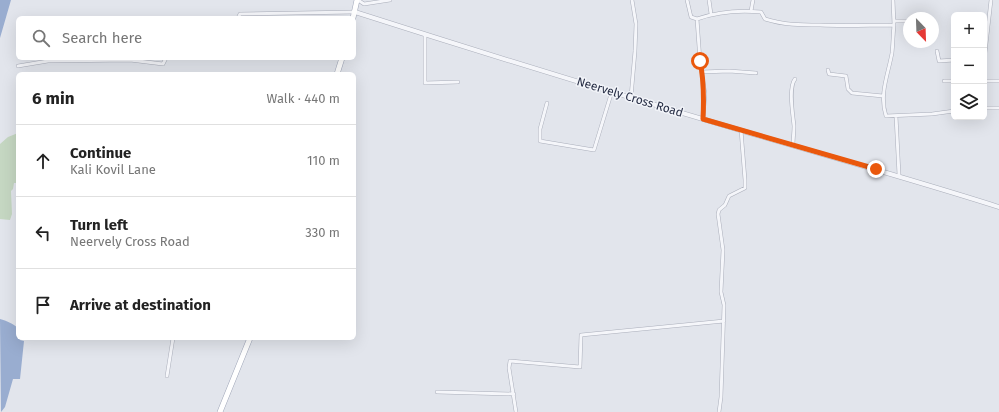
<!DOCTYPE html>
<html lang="en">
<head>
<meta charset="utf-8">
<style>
	:root { --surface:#fff; --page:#f2f2f2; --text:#222; --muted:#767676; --line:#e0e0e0 }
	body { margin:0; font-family:"Fira Sans",sans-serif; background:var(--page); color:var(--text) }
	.controls { position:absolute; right:12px; top:12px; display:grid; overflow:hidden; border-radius:6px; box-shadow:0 4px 16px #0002 }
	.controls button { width:36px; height:36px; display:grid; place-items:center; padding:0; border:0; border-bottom:1px solid var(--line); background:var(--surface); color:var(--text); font:20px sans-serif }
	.compass { position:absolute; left:903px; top:12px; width:36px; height:36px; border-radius:50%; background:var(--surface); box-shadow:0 4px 16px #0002; rotate:157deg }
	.stop { position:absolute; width:12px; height:12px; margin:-9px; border:3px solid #ea580c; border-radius:50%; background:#fff }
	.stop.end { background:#ea580c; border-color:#fff; box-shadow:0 1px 4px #0008 }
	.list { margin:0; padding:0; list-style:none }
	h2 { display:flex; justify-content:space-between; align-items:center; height:52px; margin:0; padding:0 16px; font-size:17px }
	h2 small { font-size:13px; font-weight:400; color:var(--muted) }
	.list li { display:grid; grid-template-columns:26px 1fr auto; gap:12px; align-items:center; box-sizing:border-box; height:72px; padding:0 16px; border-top:1px solid var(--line) }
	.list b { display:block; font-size:15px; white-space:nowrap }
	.list p { margin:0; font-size:13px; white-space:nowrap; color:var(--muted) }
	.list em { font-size:13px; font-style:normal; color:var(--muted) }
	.icon { flex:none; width:22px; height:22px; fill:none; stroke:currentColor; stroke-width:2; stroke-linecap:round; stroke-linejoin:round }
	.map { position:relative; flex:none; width:999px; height:412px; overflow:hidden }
	.search { position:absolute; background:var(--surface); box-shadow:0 4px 16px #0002; left:16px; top:16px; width:340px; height:44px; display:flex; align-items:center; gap:10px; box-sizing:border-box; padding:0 14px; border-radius:6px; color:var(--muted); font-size:15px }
	.panel { position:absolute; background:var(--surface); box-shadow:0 4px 16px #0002; left:16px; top:72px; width:340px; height:268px; border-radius:6px }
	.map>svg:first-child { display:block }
</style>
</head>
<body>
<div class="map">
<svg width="999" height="412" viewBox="0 0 999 412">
	<rect width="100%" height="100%" fill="#e2e5ec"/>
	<path fill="#c5d7c2" d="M18 133V183H14L13 189 11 191 12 214 10 220 0 219V144L8 137Z"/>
	<path fill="#99add0" d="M0 0H11L0 38Z
		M0 319C7 321 12 323 18 328V338H20V340L24 341 20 379H13L5 407 1 412Z"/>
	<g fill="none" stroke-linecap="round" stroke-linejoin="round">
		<g stroke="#aaaeba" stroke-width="4">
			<path id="minor" d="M358 0 364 4 390 0
				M687 0 691 17 697 19C717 12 740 10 761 12L765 19C784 25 801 25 820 25 845 26 870 25 894 25 893 34 893 44 892 53 888 75 879 94 886 116L932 114 954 111
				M709 0 711 14
				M893 0 894 25
				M751 11 753 0
				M238 18 240 14 354 12
				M697 19 700 61 705 94 703 119
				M894 21H909
				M425 35V83L458 82
				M937 51 939 61 954 60
				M984 55 985 53 991 0
				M18 66 48 61 130 60 163 64 166 58
				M828 70 829 74 846 76 848 89 852 93 883 96
				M702 72 729 71 756 73
				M944 81H954
				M984 81H999
				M631 97 635 51 636 24 632 0
				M547 103 540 129V141L594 150 612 91
				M984 108H999
				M896 116 899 175
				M793 145C793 139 794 132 794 126 793 115 788 88 795 79
				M167 376 173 338
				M437 392 514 394
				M516 412 509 368 510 361 580 367 581 335 724 321
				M719 412 721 397 724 305 721 292 723 250 718 214 719 210 725 205 729 196 745 188V180L741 130"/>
		</g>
		<g stroke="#aaaeba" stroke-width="5">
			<path id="tertiary" d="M355 12C483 53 613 93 743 131 828 156 914 180 999 207"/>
		</g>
		<g stroke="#a0a7b9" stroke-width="6">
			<path id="primary" d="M353 18 357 0
				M337 74 342 58
				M220 412 250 338"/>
		</g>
		<use href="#minor" stroke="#f5f6fa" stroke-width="3"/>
		<use href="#tertiary" stroke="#f5f6fa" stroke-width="4"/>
		<use href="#primary" stroke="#fff" stroke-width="5"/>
	</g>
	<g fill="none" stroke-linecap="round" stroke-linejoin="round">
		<path stroke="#ea580c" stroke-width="5" d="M700 61C704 80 704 99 703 119L876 169"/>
	</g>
	<g text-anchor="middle" stroke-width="3" stroke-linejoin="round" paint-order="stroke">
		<g font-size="12" fill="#282f46" stroke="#f2f4f9">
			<text transform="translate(630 97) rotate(17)" y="4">Neervely Cross Road</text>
		</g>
	</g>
</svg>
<div class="controls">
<button>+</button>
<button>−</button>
<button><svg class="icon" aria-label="layers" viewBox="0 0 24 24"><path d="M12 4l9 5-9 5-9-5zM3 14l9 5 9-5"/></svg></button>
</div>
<svg class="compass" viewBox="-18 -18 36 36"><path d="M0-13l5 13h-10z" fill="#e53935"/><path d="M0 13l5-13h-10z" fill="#767676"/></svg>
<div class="stop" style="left:700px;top:61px"></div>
<div class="stop end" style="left:876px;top:169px"></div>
<div class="search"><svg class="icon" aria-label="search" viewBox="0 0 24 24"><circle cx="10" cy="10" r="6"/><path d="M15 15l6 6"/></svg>Search here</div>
<section class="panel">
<h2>6 min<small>Walk · 440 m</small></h2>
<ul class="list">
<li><svg class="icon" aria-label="ahead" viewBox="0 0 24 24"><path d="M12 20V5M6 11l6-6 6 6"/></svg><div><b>Continue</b><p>Kali Kovil Lane</p></div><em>110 m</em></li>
<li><svg class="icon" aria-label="left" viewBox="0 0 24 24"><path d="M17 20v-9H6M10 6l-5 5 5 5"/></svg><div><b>Turn left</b><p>Neervely Cross Road</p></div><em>330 m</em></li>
<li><svg class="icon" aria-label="arrive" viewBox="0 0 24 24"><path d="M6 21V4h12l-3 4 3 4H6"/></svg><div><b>Arrive at destination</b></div></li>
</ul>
</section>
</div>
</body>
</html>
